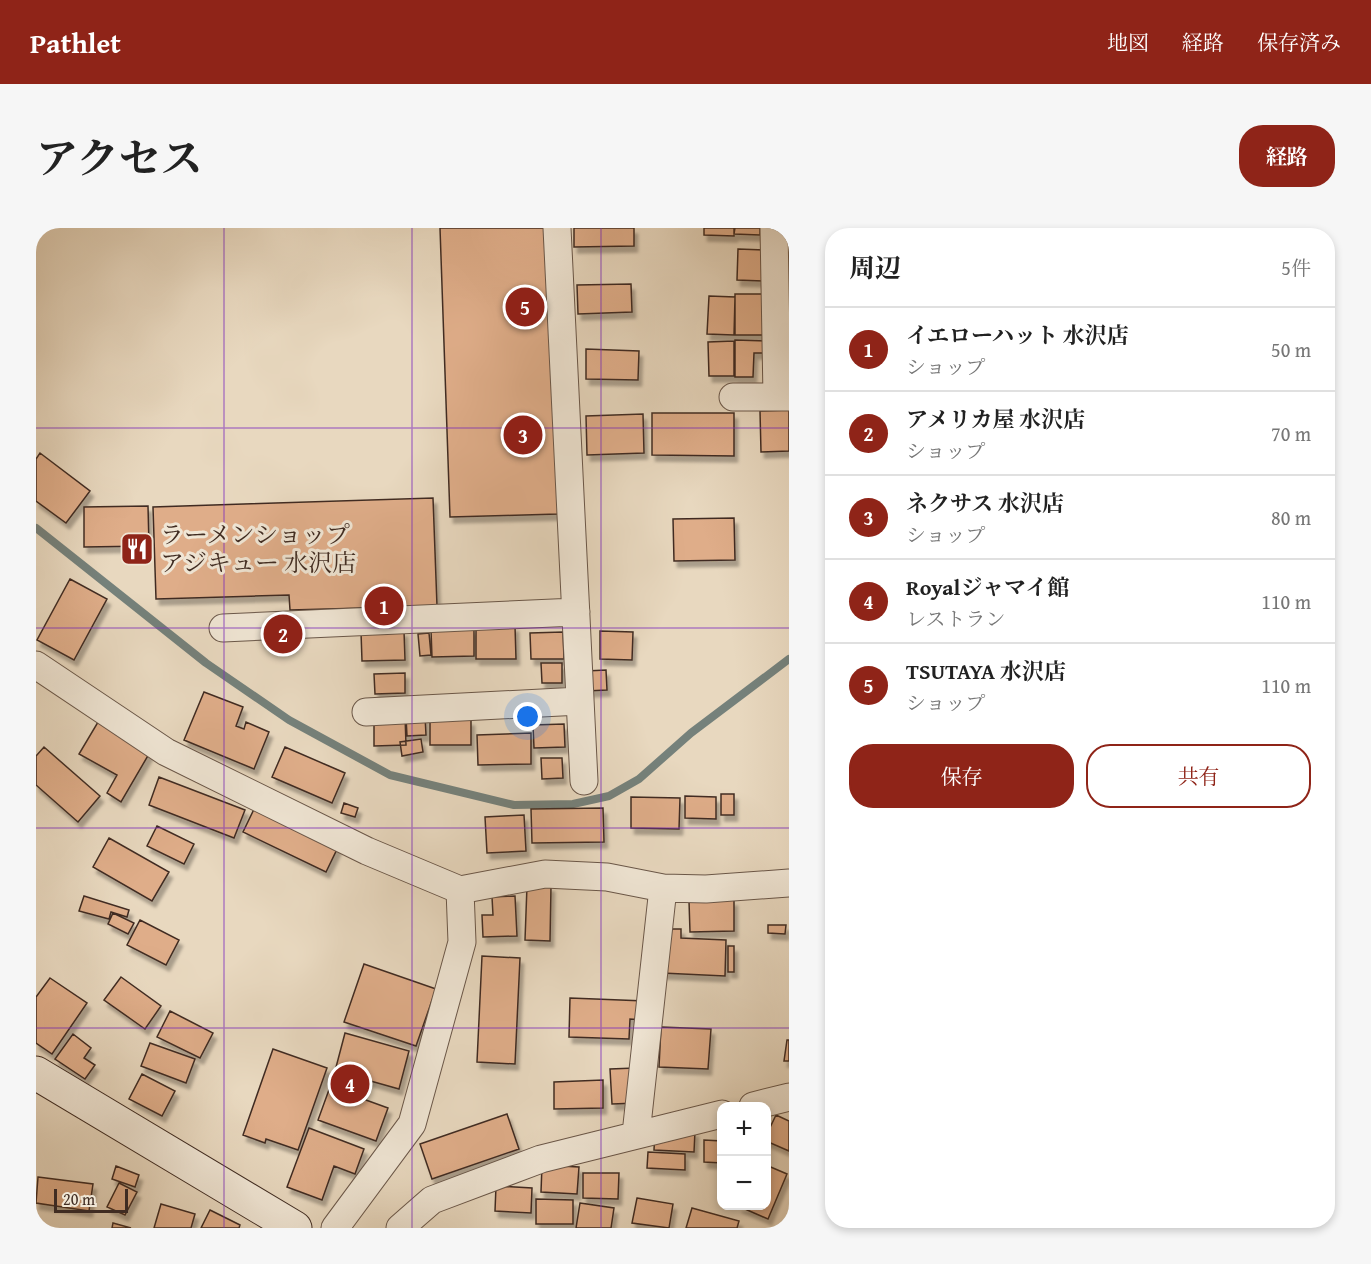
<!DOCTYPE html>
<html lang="ja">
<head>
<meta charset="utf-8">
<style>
	:root { --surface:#fff; --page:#f6f6f6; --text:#222; --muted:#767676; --line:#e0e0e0; --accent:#8f2418 }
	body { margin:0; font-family:"Gentium Book Plus","Noto Serif JP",serif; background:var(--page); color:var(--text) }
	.controls { position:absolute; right:18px; bottom:18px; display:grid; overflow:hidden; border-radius:12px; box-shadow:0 3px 9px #0003 }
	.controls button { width:54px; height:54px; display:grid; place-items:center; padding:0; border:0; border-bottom:2px solid var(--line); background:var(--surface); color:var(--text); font:30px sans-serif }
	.scale { position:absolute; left:18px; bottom:15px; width:74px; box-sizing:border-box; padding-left:6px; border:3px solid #402c22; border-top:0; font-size:16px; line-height:21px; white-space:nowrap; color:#402c22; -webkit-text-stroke:4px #f0e6d5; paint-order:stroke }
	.you { position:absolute; left:492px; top:489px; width:21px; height:21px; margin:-15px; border:4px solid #fff; border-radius:50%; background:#1a73e8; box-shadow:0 0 0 9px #1a73e833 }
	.badge { display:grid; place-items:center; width:39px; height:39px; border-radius:50%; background:var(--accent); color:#fff; font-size:20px; font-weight:700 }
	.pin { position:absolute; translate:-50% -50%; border:3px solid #fff; box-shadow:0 2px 6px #0006 }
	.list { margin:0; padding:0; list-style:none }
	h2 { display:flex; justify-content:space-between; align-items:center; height:78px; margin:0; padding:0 24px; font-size:26px }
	h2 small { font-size:20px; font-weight:400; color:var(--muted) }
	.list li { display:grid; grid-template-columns:39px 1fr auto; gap:18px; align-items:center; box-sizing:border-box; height:84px; padding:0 24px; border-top:2px solid var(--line) }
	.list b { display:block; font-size:22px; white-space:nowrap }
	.list p { margin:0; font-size:20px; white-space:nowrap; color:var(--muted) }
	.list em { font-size:20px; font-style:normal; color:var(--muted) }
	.actions { display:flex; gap:12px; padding:18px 24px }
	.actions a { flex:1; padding:14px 0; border:2px solid var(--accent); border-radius:24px; text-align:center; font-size:21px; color:var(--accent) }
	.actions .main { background:var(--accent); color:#fff }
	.map { position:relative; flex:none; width:753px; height:1000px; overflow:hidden; border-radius:24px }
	header { display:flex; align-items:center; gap:36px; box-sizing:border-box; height:84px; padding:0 30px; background:var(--accent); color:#fff }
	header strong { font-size:28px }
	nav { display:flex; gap:33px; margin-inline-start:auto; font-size:21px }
	.intro { display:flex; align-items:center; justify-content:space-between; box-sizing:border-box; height:144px; padding:0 36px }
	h1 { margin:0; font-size:42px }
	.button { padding:15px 27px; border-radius:24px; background:var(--accent); color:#fff; font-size:21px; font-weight:700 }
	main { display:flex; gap:36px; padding:0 36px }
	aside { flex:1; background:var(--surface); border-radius:24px; box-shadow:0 3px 9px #0003 }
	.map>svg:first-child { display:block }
</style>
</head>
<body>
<header>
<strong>Pathlet</strong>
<nav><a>地図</a><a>経路</a><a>保存済み</a></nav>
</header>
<div class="intro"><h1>アクセス</h1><a class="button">経路</a></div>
<main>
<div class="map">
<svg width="753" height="1000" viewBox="0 0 753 1000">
	<defs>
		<filter id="shadow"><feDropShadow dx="3.5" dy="6" stdDeviation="1.5" flood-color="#0004"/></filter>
	</defs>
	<rect width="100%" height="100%" fill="#e8d8bf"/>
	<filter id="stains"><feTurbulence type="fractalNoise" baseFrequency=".00333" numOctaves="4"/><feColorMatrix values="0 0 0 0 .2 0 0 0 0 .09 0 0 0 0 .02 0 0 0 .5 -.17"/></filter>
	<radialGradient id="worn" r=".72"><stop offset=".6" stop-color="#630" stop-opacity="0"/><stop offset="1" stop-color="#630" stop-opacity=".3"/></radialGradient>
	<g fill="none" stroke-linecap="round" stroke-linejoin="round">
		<path stroke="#75817b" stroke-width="8" d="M0 300 170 435 253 492 354 547 478 577 537 576 573 568 603 551 655 505 753 431"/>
	</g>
	<path fill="#dfad89" stroke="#402c22" stroke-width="1.5" filter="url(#shadow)" d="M404 0H513L522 286 414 289Z
		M538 0H598V18L538 19Z
		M668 0H698V8L668 7Z
		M699 0H724V7L698 6Z
		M702 21 728 22 727 53 701 52Z
		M595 56 596 84 542 86 541 57Z
		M699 66H727L728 107H699Z
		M673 68 699 69 698 107 671 106Z
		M699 112 735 113V125H718L717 149H699Z
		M698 113V148H673L672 114Z
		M550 121 603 123 602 152 550 151Z
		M753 182V223L725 224 724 183Z
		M616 185H698V228L616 227Z
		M607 186 608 225 551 227 550 188Z
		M4 225 54 263 30 295 0 273V231Z
		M397 270 401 378 254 382 253 367 120 371 117 279Z
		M112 278 113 318 48 319V279Z
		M698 290 699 332 638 333 637 291Z
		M34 351 71 371 38 432 1 412Z
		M479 398 480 431H440V399Z
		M438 401V428L396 429 395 402Z
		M368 403 369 432 326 433 325 404Z
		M564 403 597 404 596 432 564 431Z
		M527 404 528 431H495L494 405Z
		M393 405 395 427 384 428 382 406Z
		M505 435H526V455H506Z
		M570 442 571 462 550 463V443Z
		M369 445V465L339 466 338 446Z
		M168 464 207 479 200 498 208 501 210 494 233 504 218 541 148 512Z
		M338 488H369L370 517 338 518Z
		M389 488 390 507 371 508 370 489Z
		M65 489 117 519 85 574 71 565 81 547 43 526Z
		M394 492H435V517H394Z
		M528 496 529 519 498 520 497 497Z
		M495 505V536L442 537 441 507Z
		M385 511 387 524 366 528 364 514Z
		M8 519 64 568 42 594 0 557V528Z
		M249 519 309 545 296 575 236 549Z
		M505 530H526L527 550 506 551Z
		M123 549 209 582 198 610 113 577Z
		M685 566H698V587H685Z
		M649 568 680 569V591L649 590Z
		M595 569 644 570 643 601 595 600Z
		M221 575 304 615 290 644 207 604Z
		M308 575 322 580 319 589 305 585Z
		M567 580 568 614 496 615 495 581Z
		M488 587 490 623 451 625 449 589Z
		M121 598 158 616 148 636 111 618Z
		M73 610 133 644 116 673 57 639Z
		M491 658H515L514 713 489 712Z
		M48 668 93 682 91 689 75 684 73 691 43 683Z
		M479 668 481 708 447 709 446 687H457L456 669Z
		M698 672V703L654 704 653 673Z
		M77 685 98 695 92 706 72 696Z
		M104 692 143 712 130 737 91 717Z
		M732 697H750L749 706 732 705Z
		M628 701H645V710L690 712 689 748 626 745Z
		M692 718H698V744H692Z
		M446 728 484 730 479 836 441 834Z
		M328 736 400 761 380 818 308 794Z
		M85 749 125 778 109 801 68 772Z
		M14 750 51 775 16 826 0 815V769Z
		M534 770 609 773V792L594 791 593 811 533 809Z
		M134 783 177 805 164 830 121 809Z
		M625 799 675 801 672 841 623 839Z
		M309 805 373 823 363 861 299 843Z
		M37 806 55 820 48 830 59 837 49 851 19 831Z
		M751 812H753V833H748Z
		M114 815 159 831 150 855 105 838Z
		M237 821 291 840 262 922 230 911 229 915 207 907Z
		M599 840 601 875 576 876 574 841Z
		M106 846 139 863 126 888 93 871Z
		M567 852V880L518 881V854Z
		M294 859 352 880 340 913 282 892Z
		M471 886 483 921 396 951 384 916Z
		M740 887 753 893V923L730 913V908Z
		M273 900 328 921 319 946 298 938 286 972 251 959Z
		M619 902 659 903 658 924 618 922Z
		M668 912 686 913V935L668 934Z
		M612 924 649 926V942L611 940Z
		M506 937 543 939 541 966 505 964Z
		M730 937 751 946 732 991 702 978H730Z
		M80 938 103 947 99 959 76 951Z
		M547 945H583L582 971 547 970Z
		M2 949 57 956 53 983 0 975Z
		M83 955 101 964 89 987 71 979Z
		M460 958 496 960 495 985 459 983Z
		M601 970 637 976 633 1000 596 995Z
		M500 971 537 972V996H500Z
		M544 975 578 980 575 1000H540Z
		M125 976 159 986 155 1000H118Z
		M656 980 703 993 701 1000H650Z
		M174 982 204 997 203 1000H165Z
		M77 995 95 1000H76Z"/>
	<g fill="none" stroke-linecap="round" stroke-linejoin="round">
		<g stroke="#6a5749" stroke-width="29">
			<path id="street" d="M521 0 548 553
				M738 0 741 169
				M697 169H753
				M187 400 540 384
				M0 437 130 524 331 623 424 662 426 714 376 896 299 1000
				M330 484 544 473
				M627 660 670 661 753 655
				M424 662 509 646 571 649 627 660 600 906
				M717 878 753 869
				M364 1000 396 972 505 931 686 886"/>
		</g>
		<g stroke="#402c22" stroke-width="35">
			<path id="secondary" d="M0 845 259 1000"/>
		</g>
		<use href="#street" stroke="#f0e6d5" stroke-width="27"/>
		<use href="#secondary" stroke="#f0e6d5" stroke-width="33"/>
	</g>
	<path fill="none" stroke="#7b2cbf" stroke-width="1.5" stroke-opacity="0.55" d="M188 0V1000M376 0V1000M565 0V1000M0 200H753M0 400H753M0 600H753M0 800H753"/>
	<defs>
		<g id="restaurant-square" transform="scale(1.725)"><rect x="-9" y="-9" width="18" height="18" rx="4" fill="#8f2418" stroke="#f0e6d5"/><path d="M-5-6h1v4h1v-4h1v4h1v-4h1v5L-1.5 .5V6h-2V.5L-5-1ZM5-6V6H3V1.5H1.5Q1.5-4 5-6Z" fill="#fff"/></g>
	</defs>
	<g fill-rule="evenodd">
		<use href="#restaurant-square" x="101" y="321"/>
	</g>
	<g text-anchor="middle" stroke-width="6" stroke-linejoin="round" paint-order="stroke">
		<g font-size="24" fill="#402c22" stroke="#f0e6d5" text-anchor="start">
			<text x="124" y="315">ラーメンショップ<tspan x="124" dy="28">アジキュー 水沢店</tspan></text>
		</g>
	</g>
	<rect width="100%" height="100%" filter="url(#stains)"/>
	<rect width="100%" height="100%" fill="url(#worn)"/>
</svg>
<div class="controls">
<button>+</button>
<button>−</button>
</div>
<div class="scale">20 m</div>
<div class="you"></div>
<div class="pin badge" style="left:348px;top:378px">1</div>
<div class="pin badge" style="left:247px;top:406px">2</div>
<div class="pin badge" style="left:487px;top:207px">3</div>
<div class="pin badge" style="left:314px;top:856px">4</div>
<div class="pin badge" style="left:489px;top:79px">5</div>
</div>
<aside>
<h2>周辺<small>5件</small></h2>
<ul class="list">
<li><span class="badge">1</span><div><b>イエローハット 水沢店</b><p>ショップ</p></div><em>50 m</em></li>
<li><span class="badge">2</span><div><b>アメリカ屋 水沢店</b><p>ショップ</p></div><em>70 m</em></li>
<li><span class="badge">3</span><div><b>ネクサス 水沢店</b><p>ショップ</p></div><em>80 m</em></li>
<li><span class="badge">4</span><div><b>Royalジャマイ館</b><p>レストラン</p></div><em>110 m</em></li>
<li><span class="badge">5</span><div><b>TSUTAYA 水沢店</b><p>ショップ</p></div><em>110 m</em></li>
</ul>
<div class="actions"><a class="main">保存</a><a>共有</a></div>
</aside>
</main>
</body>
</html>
